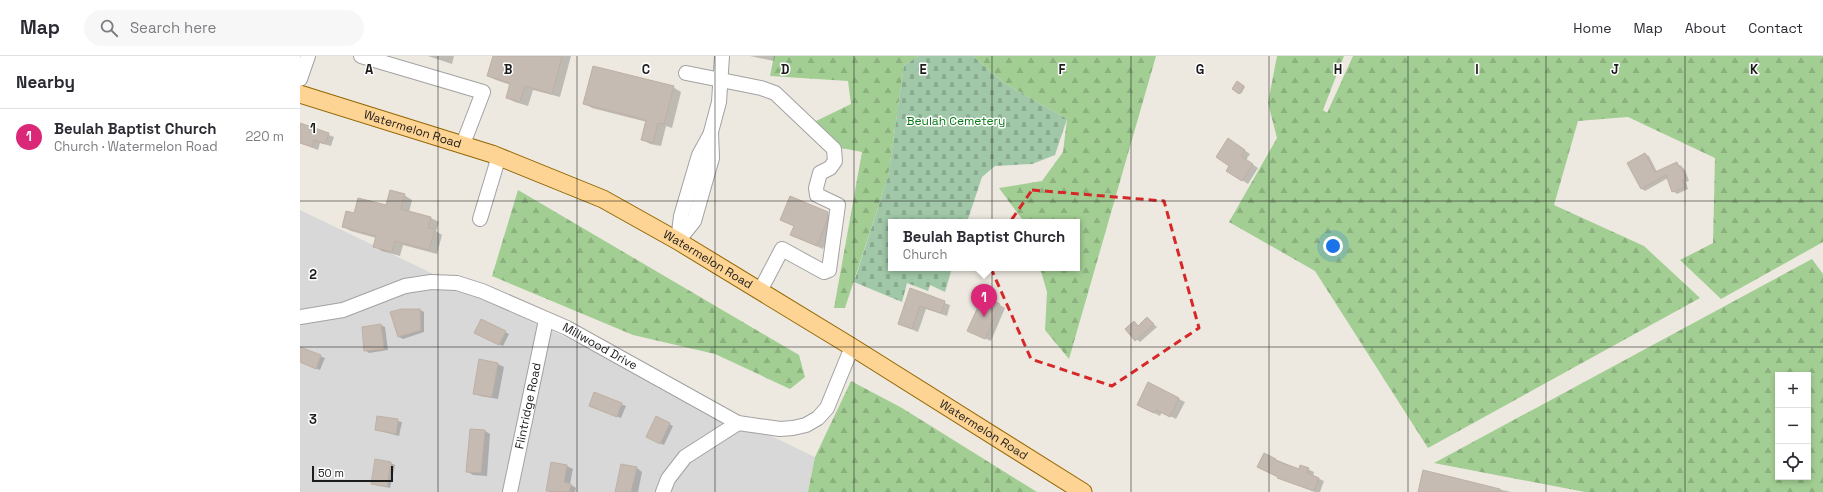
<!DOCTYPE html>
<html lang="en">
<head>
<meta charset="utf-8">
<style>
	:root { --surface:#fff; --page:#f7f7f7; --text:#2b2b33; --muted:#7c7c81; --line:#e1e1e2; --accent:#db2777 }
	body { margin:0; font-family:"Space Grotesk",sans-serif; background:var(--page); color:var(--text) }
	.controls { position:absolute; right:12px; bottom:12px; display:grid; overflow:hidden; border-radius:0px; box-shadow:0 2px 6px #0003 }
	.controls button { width:36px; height:36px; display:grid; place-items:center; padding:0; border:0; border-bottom:1px solid var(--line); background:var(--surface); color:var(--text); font:20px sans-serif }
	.scale { position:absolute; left:12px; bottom:10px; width:81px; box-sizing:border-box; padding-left:4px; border:2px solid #1b1b1b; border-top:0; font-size:11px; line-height:14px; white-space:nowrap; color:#1b1b1b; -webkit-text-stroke:3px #fff; paint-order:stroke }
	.you { position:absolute; left:1033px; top:190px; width:14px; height:14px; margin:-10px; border:3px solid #fff; border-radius:50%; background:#1a73e8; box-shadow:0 0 0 6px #1a73e833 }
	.badge { display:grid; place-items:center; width:26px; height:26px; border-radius:50%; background:var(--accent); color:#fff; font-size:13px; font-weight:700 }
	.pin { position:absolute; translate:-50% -33px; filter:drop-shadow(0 1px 2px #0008) }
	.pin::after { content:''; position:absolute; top:21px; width:14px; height:12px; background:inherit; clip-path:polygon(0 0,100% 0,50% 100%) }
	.popup { position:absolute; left:588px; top:163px; width:192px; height:52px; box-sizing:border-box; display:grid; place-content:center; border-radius:0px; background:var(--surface); filter:drop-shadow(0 1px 3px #0005); font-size:13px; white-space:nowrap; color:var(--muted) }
	.popup b { font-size:15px; color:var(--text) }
	.popup::after { content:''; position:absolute; left:50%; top:100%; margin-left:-8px; border:8px solid transparent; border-top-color:var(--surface) }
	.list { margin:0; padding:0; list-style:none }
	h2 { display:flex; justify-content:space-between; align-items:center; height:52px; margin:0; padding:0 16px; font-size:17px }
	h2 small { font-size:13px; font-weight:400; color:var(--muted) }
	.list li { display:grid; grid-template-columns:26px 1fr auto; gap:12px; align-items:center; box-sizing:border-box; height:56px; padding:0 16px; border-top:1px solid var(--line) }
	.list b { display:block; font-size:15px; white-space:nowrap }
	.list p { margin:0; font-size:13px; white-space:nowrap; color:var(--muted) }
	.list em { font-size:13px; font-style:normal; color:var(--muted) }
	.icon { flex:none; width:22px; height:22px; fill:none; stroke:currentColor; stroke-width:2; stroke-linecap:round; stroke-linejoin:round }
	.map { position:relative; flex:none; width:1523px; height:436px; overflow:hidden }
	header { display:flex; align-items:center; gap:24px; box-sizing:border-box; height:56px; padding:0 20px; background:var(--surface); border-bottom:1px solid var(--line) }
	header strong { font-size:19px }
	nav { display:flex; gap:22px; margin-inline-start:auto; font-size:14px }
	.search { width:280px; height:36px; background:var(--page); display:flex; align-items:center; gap:10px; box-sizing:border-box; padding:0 14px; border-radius:22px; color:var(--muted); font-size:15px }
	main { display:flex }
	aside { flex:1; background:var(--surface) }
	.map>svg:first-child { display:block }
</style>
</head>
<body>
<header>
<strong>Map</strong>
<div class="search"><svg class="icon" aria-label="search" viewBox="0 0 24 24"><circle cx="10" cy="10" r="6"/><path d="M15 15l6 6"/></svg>Search here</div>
<nav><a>Home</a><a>Map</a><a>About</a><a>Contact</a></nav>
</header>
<main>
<aside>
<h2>Nearby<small></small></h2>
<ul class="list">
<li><span class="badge">1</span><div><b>Beulah Baptist Church</b><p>Church · Watermelon Road</p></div><em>220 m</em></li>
</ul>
</aside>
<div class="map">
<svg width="1523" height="436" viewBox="0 0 1523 436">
	<defs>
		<pattern id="forest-firs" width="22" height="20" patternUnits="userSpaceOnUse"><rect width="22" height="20" fill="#a2ce93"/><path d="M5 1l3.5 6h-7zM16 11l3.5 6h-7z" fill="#8bb07e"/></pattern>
		<pattern id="cemetery-stones" width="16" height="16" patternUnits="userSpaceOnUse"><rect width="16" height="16" fill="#a0c7a7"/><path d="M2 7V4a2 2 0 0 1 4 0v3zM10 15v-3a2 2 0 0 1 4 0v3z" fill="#89aa8f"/></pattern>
	</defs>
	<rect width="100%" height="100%" fill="#ede9e0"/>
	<path fill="#d9d8d8" d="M0 154 515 401 508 436H0Z"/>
	<path fill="url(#forest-firs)" fill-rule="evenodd" d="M474 0H619L604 9 588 121 545 252H534L562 96 536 91 514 66 551 48 548 25 470 20Z
		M673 0H856L769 303 745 274 747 236 740 212H777V166H724L699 132 742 125 763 96 767 63 704 27Z
		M977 0H1044L1023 54 1027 57 1053 0H1523V186L1421 243 1380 204 1413 187 1415 102 1328 61 1278 65 1254 149 1344 190 1400 242 1128 392 1015 215 929 166 977 82 968 47Z
		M218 134 499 299 505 321 490 333 415 298 333 279 192 220Z
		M1512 203 1523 218V436H1285L1134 407ZM1478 319H1508V421H1478Z
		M551 325 602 352 737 436H508L515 401Z"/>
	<path fill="url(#cemetery-stones)" d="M619 0H673L704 27 767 63 755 99 732 108 695 110 682 121 667 166H591V212H652L645 236 630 229 628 235 607 227 602 246 554 226 588 121 604 9Z"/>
	<path fill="#0003" d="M128 0H154L152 8Z
		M194 0H271L260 41 233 34 228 50 215 46 207 42 211 29 196 24 188 20Z
		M450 0H475L474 5Z
		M938 26 945 31 941 38 934 33Z
		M373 31 381 36 372 72 366 70 361 90 350 88 342 83 347 66 292 52 284 47Z
		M0 68 34 81 31 90 20 87 18 94 0 87Z
		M934 87 950 98 946 104 958 112 948 128 942 124 930 110Z
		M1345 98 1349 100 1357 116 1377 108 1381 110 1385 114 1389 125 1386 126 1388 133 1377 138 1373 135 1368 122 1345 135 1342 133Z
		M104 139 112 144 109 156 131 162 139 166 136 175 142 179 137 198 103 189 100 200 82 195 74 190 76 182 51 175 44 171 55 159 87 150Z
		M491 142 534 161 533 168 523 193 491 179 495 170Z
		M610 234 650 249 647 260 626 253 618 276 599 268Z
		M700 249 705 252 691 285 675 278Z
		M101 254H120L124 256V276L103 283 99 281Z
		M847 263 857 271 840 286 826 273 834 267 839 270Z
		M81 269 85 271 88 294 69 297 65 294Z
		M205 276 209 278 203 290 179 279Z
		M0 292 25 302 20 314 0 306Z
		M198 308 204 311 198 343 180 340 174 337Z
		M848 328 885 346 876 363 862 356 860 360 844 352Z
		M295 338 326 350 321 362 290 350Z
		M78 361 102 366 99 380 76 374Z
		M356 361 373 370 364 389 351 383Z
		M185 375 190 378 187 420 173 419 167 415Z
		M964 398 1000 414 1001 410 1014 416 1013 420 1024 425 1020 436H1015L979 422Z
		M91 407 95 409 90 432 72 427Z
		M252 407 267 410 273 413 270 428 276 432 275 436H250L247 434Z
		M337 412 342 416 338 436H316Z
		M1123 416 1211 436H1119Z"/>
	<path fill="#c5bbb3" stroke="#bfb0a2" d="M193 0H262L252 38 225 30 220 46 206 42 210 27 187 20Z
		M293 10 374 30 364 68 358 67 353 87 341 84 346 64 283 48Z
		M937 25 944 30 939 38 932 33Z
		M0 67 29 77 25 88 14 84 12 91 0 87Z
		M928 82 945 94 941 100 953 108 942 125 926 115 929 110 916 101Z
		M1345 97 1355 116 1377 106 1379 111 1381 110 1386 123 1382 124 1385 131 1372 136 1366 119 1341 133 1327 107Z
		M90 134 105 138 101 153 131 161 128 172 135 173 129 194 95 185 92 196 73 191 76 180 42 171 46 155 54 157 58 142 86 149Z
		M490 140 528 156 527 165 517 190 490 179 494 170 480 164Z
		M610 232 645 245 641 257 620 250 612 273 598 268Z
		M683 240 700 248 685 283 667 275Z
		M101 253H120L121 274 98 281 90 256Z
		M847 261 854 268 835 285 825 273 834 265 838 270Z
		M181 263 206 275 199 289 174 277Z
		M81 268 84 293 64 295 62 271Z
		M0 291 21 299 16 313 0 306Z
		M179 303 198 307 192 341 173 338Z
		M848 326 879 342 870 361 856 354 854 357 837 349Z
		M294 336 322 347 317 361 289 350Z
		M77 360 98 363 96 378 75 374Z
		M356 360 370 367 360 388 346 381Z
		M170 373 185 374 181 417 166 416Z
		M964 397 976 403 975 404 999 413 1000 409 1009 412 1007 417 1019 422 1014 435 977 422 978 421 957 411Z
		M75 403 91 406 87 431 71 428Z
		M251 406 267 409 264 426 271 428 269 436 246 435Z
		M321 408 337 411 331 436H315Z
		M1123 414 1200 433V436H1118Z"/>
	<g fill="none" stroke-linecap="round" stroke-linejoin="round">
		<g stroke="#a2a2a2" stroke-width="16">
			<g id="minor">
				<path d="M61 0 183 36 163 88"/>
				<path d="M386 17 461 32 475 37 534 93 535 105 530 112 520 117 516 132 517 139 538 149 529 214 524 216 482 193 460 235"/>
				<path d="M0 23 8 0"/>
				<path d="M180 163 199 100"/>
				<path d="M378 185 394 165 412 102 411 76 419 46 422 0"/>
				<path d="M378 185 381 160 399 99 411 77"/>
				<path id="s1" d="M0 261 43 254 105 230 131 226 157 227 182 235 267 272 438 367 480 373 493 372 506 369 518 362 527 352 552 291"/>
				<path id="s2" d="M210 436 246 264"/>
				<path d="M363 436 368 423 385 401 438 367"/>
			</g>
		</g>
		<g stroke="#926600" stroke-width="19">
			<g id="major">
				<path id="s3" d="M0 38 192 98 303 143 378 185 552 291 783 436"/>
			</g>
		</g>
		<use href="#minor" stroke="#fff" stroke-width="14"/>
		<use href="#major" stroke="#fed494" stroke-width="17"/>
	</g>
	<path fill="none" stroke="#d62828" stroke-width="3" stroke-dasharray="8 5" stroke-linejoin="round" d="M732 134 864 145 899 272 812 330 731 303 686 201Z"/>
	<path fill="none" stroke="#1b1b1b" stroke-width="1" stroke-opacity="0.55" d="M138 0V436M277 0V436M415 0V436M554 0V436M692 0V436M831 0V436M969 0V436M1108 0V436M1246 0V436M1385 0V436M0 145H1523M0 291H1523"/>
	<g text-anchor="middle" stroke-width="3" stroke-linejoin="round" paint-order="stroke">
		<g font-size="12" fill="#087a15" stroke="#fff">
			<text x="656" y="69">Beulah Cemetery</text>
		</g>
		<g font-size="12" fill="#1b1b1b" stroke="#fff">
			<text dy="4" stroke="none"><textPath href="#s3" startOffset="118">Watermelon Road</textPath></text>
			<text dy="4" stroke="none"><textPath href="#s3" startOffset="442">Watermelon Road</textPath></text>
			<text dy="4" stroke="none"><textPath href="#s1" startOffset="319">Millwood Drive</textPath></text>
			<text dy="4" stroke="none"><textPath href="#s2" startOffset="88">Flintridge Road</textPath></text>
			<text dy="4" stroke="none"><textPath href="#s3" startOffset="766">Watermelon Road</textPath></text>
		</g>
	</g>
	<g font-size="13" text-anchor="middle" font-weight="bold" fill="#1b1b1b" stroke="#fff" stroke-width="3" stroke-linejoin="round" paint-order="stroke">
		<text x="69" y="18">A</text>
		<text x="208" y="18">B</text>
		<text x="346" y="18">C</text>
		<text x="485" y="18">D</text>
		<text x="623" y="18">E</text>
		<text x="762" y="18">F</text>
		<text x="900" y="18">G</text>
		<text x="1038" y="18">H</text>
		<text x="1177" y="18">I</text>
		<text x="1315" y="18">J</text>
		<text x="1454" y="18">K</text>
		<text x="13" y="77">1</text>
		<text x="13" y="223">2</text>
		<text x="13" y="368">3</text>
	</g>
</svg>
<div class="controls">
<button>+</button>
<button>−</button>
<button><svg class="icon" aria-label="locate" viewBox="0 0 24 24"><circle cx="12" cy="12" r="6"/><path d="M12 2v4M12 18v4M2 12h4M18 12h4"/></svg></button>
</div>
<div class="scale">50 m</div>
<div class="you"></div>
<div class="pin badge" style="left:684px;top:261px">1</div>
<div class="popup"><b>Beulah Baptist Church</b>Church</div>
</div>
</main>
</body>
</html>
